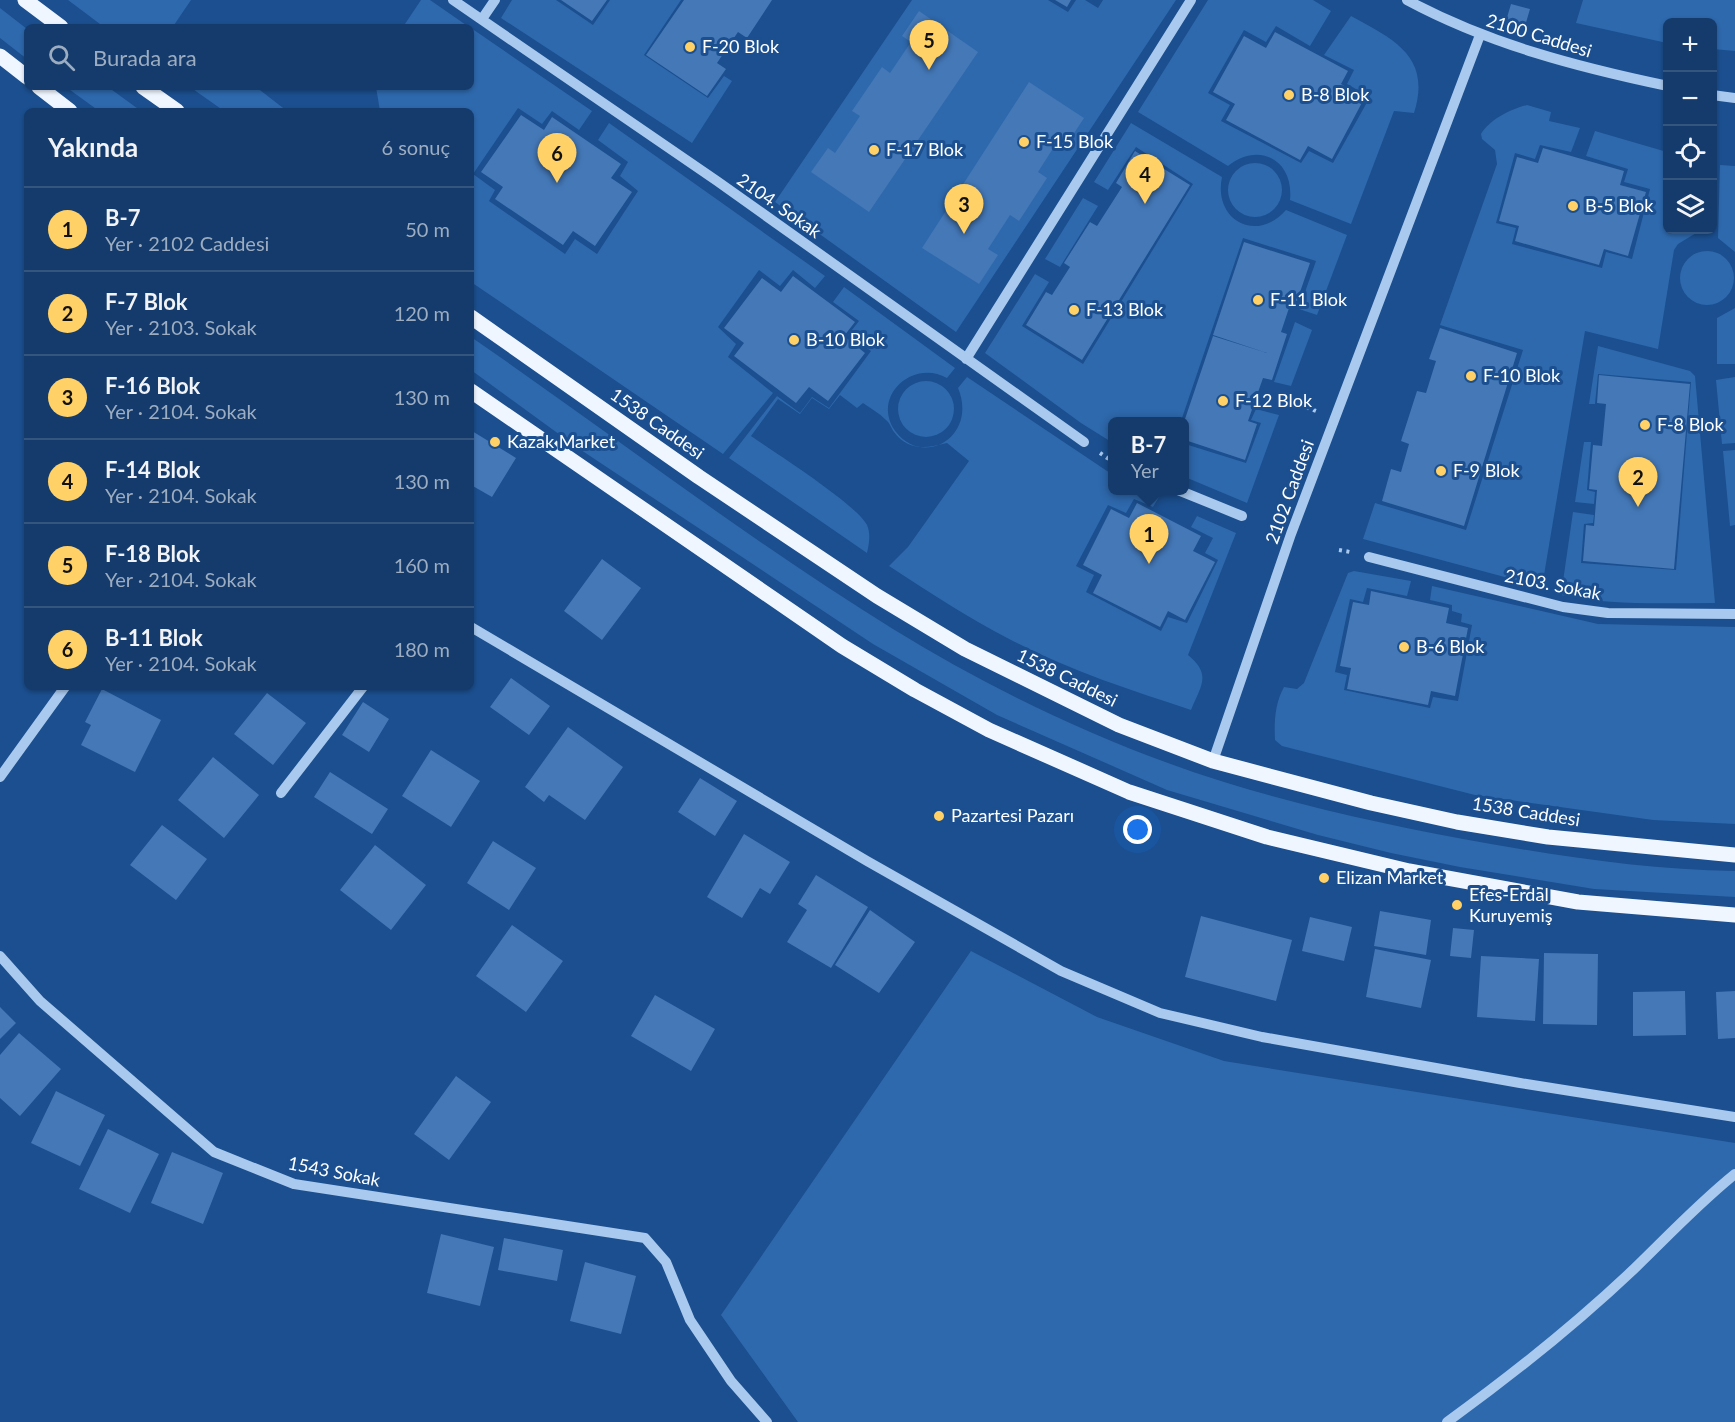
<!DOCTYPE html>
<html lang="tr">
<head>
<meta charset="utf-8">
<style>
	:root { --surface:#143b6b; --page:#214673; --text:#f1f3f6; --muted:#9dadc1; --line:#33557e; --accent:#ffd166 }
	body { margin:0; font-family:Lato,sans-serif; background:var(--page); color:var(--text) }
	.controls { position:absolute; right:18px; top:18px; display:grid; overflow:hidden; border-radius:9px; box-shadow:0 2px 4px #0004 }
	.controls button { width:54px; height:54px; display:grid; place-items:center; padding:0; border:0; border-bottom:2px solid var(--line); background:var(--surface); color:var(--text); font:30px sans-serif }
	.you { position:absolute; left:1138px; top:830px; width:21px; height:21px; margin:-15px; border:4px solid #fff; border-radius:50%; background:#1a73e8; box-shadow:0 0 0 9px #1a73e833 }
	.badge { display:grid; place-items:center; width:39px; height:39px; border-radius:50%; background:var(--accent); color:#111; font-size:20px; font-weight:700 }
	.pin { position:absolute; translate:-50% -50px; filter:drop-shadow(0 2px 3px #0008) }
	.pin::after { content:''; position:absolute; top:32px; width:21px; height:18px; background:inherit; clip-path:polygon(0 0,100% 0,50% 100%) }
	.popup { position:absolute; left:1108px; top:417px; width:81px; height:78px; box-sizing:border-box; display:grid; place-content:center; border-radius:9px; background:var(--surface); filter:drop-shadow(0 2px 4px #0005); font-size:20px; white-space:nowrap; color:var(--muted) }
	.popup b { font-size:22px; color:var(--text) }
	.popup::after { content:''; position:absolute; left:50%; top:100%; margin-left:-12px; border:12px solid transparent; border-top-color:var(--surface) }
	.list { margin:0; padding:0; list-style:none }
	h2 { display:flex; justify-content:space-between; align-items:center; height:78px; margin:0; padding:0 24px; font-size:26px }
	h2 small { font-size:20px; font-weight:400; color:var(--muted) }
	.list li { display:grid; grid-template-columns:39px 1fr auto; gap:18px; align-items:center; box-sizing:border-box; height:84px; padding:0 24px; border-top:2px solid var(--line) }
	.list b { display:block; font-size:22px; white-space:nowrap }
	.list p { margin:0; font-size:20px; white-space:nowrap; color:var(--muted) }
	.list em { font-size:20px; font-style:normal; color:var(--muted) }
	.icon { flex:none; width:33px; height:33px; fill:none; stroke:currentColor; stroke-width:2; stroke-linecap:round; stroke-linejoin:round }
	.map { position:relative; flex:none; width:1735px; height:1422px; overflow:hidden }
	.search { position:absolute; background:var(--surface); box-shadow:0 2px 4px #0004; left:24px; top:24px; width:450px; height:66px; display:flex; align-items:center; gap:15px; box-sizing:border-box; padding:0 21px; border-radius:9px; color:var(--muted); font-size:22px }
	.panel { position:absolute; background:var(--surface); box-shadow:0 2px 4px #0004; left:24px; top:108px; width:450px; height:582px; border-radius:9px }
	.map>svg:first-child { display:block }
</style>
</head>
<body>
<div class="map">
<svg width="1735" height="1422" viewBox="0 0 1735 1422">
	<rect width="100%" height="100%" fill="#1b4f8f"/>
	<path fill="#2e69ad" d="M68 0H191L174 25 176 27H104Z
		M421 0H430L469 27H403Z
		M512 0H556L593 25 610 0H681L644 55 708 98 724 76 732 81 692 143 501 18Z
		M912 0H1048L1068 12 1076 0H1085L1098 8 1103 0H1176L956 332 775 202Z
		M1208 0H1313L1331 11 1310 46 1276 26 1266 42 1244 30 1208 93 1230 105 1221 121 1301 163 1309 151 1333 163 1370 97 1347 84 1354 70 1324 55 1351 16C1393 39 1432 56 1414 113L1394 111 1351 224 1290 200C1294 160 1259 141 1228 166L1138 112Z
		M1583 0H1735V51L1713 49 1712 22H1668L1667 43 1576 23Z
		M0 8 27 29V59L0 38Z
		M471 28 592 111 579 130 552 111 542 124 518 108 473 174 495 190 489 201 565 254 575 239 597 254 638 191 620 176 628 162 598 140 609 123 825 276 815 288 793 270 780 286 759 270 718 327 736 344 728 357 773 393 723 454 471 282V111H380L376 87H471Z
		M66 87H108L141 111H99Z
		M190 87H256L287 111H224Z
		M1527 105 1551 112 1549 121 1580 128 1571 152 1540 145 1535 159 1515 153 1496 223 1516 228 1512 244 1602 268 1606 252 1632 259 1650 189 1624 182 1628 169 1586 156 1595 131 1667 152 1668 230H1701L1678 244 1674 250 1658 349 1585 331 1542 587 1363 539 1375 503 1466 530 1523 350 1440 325 1497 164 1495 150 1482 139 1481 134C1490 119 1511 109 1527 105Z
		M1131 123 1222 177C1213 220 1256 244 1286 210L1347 235 1317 315 1299 309 1316 261 1243 238 1181 421 1113 422V443L1081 423 985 353 1035 274 1049 282 1022 326 1083 364 1193 184 1136 147 1108 190 1094 182Z
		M1228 190a27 27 0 1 1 54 0a27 27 0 1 1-54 0Z
		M1720 165 1735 166V252L1718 238Z
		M1083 198 1098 206 1060 267 1045 259Z
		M1680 278a27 27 0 1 1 54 0a27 27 0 1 1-54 0Z
		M844 287 955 368 947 378C912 358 870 398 896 432 924 468 978 436 958 388L967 377 1113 475V490L1145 491 1159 497 1153 507 1134 499 1126 513 1108 505 1076 566 1094 575 1086 592 1161 631 1168 617 1187 623 1218 560 1205 553 1213 538 1191 527 1197 516 1236 533 1188 655C1212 675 1201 685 1191 710 1130 690 1068 670 1011 640 968 618 929 592 889 566L908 547 969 461 947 443C927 448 909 452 894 432 891 428 890 423 886 420 879 413 870 408 863 403L857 408 840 395 829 409 812 398 800 414 778 399 751 436C774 452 856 504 867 525 871 534 869 544 867 553L729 458 777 396 800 413 812 397 829 408 871 351 848 335 859 321 833 302Z
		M1735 308V364H1717V318Z
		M1295 322 1312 330 1291 386 1274 382Z
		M471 337C612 434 747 539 893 629 995 692 1109 746 1224 782 1311 809 1401 828 1491 844 1572 858 1652 870 1735 871V897L1594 889 1460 867 1391 853 1318 835 1167 790 997 715 873 644 578 448 471 370Z
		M1598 346 1690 371 1695 376 1715 603C1663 603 1612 606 1561 595L1573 512 1594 515 1593 523 1584 524 1581 563 1676 570 1691 382 1598 374 1595 404H1589Z
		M1735 377V443L1722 444 1716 380Z
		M898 409a28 28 0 1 1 56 0a28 28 0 1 1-56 0Z
		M1256 409 1279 415 1247 503 1185 477V444L1246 463 1261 423 1251 420Z
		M1584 442H1591L1587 490 1595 492 1594 504 1575 502Z
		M1735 450V525L1730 526 1723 451Z
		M1354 571 1411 581 1407 596 1367 588 1363 602 1350 599 1335 672 1347 675 1344 690 1430 708 1433 697 1458 701 1472 625 1461 622 1462 614 1452 611V605L1430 600 1432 586 1598 624 1735 627V824L1653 820 1475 795 1282 746 1275 740C1274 722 1275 703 1284 687L1297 689 1304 683 1348 573Z
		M971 951 1097 1017 1224 1061 1735 1143V1422H798L721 1315Z"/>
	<path fill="#4478b7" d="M561 0H607L592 21Z
		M684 0H772L747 38 738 32 717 63 726 69 707 96 646 55Z
		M1055 0H1071L1067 7Z
		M1511 4 1530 9 1525 26 1506 21Z
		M919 11 978 52 869 212 811 172 828 148 835 153 860 116 852 111 882 67 890 73 911 42 902 36Z
		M1275 32 1348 71 1341 84 1365 97 1332 159 1308 146 1300 160 1226 120 1235 104 1213 92 1244 36 1266 48Z
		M1029 82 1084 118 1067 144 1059 139 1038 172 1047 178 1019 221 1010 215 988 249 998 255 979 284 922 248Z
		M521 115 544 130 552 117 621 164 611 178 632 192 595 246 573 231 563 245 495 199 503 187 481 172Z
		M1543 148 1624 171 1620 185 1646 192 1628 256 1604 249 1599 265 1515 241 1519 226 1499 221 1517 157 1538 163Z
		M1135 151 1190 185 1082 360 1026 325 1046 292 1052 295 1070 267 1064 263 1090 222 1097 226 1122 187 1116 183Z
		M1244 242 1310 263 1297 301 1292 299 1281 332 1287 334 1272 380 1263 378 1248 421 1257 424 1245 460 1185 440 1184 422 1213 336 1267 353 1213 335Z
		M793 276 855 322 844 336 865 353 828 401 809 387 796 403 734 356 744 343 724 328 762 278 781 292Z
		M1440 328 1517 353 1464 526 1382 501 1391 469 1401 472 1409 444 1401 441 1417 391 1426 393 1436 361 1429 359Z
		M1599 375 1690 384 1674 569 1583 561 1586 525 1594 526 1597 490 1589 489 1593 445 1602 446 1606 404 1597 403Z
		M472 431 516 458 492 497 471 485Z
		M1137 503 1201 536 1193 551 1215 562 1185 620 1168 611 1160 627 1093 593 1102 575 1083 565 1111 509 1129 518Z
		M602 559 641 588 602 640 564 611Z
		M1371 591 1449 608 1446 623 1468 628 1455 696 1431 691 1428 705 1347 689 1351 668 1340 666 1353 602 1369 605Z
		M511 678 550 706 529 735 490 707Z
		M102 689 161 720 135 772 81 745 91 725 85 722Z
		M267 693 306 723 273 765 234 734Z
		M363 702 389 719 369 752 342 735Z
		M568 727 623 767 585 820 549 795 544 802 525 787Z
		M431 750 480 781 451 827 402 796Z
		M213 757 259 795 224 838 178 800Z
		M330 772 388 809 372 834 314 797Z
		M700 778 737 801 715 836 678 812Z
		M162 825 207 859 176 900 130 865Z
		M744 834 790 862 770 894 760 888 742 918 707 897Z
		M493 841 536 868 509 910 467 883Z
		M375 845 426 885 391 930 340 890Z
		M816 875 868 907 831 968 787 942 807 910 798 904Z
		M870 910 915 942 879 993 835 965Z
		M1380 911 1431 920 1426 955 1374 946Z
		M1201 916 1292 940 1276 1001 1185 977Z
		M1310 917 1352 927 1344 961 1302 951Z
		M512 925 563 961 526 1012 476 976Z
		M1453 928 1474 930 1471 958 1450 956Z
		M1375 949 1431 960 1421 1008 1366 997Z
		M1544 953 1598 954 1597 1025 1543 1024Z
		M1481 956 1539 959 1535 1021 1477 1017Z
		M1685 991 1686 1035 1633 1036V992Z
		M1735 991V1038L1718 1039 1716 992Z
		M655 995 715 1029 691 1071 631 1036Z
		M0 1007 16 1023 0 1039Z
		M19 1033 61 1069 20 1116 0 1098V1055Z
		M456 1076 491 1102 449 1160 414 1134Z
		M56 1091 105 1115 80 1166 31 1143Z
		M108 1129 159 1154 130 1213 79 1189Z
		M172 1152 223 1173 203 1224 151 1203Z
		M441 1234 494 1247 480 1306 427 1293Z
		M504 1238 563 1250 557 1281 498 1270Z
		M585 1262 636 1276 621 1334 570 1321Z"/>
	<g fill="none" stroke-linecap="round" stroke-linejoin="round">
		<path stroke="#a9c9ee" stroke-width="4" stroke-dasharray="3 4.5" stroke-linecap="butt" d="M1292 402 1316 411
			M1100 453 1113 462
			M1339 550 1350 552"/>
		<path stroke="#a9c9ee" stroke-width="10" d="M453 0 717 181 1084 442
			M1407 0C1489 44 1577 67 1668 86
			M482 19 495 0
			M1712 95 1735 98
			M966 359 1191 0
			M1178 490 1242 516
			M1369 557 1563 607 1608 613 1735 614
			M471 627 867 861 1061 971 1160 1013 1262 1037 1520 1083 1735 1117
			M1213 761 1291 534 1480 35
			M0 777 65 687
			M281 793 363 687
			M0 956 40 1001 214 1152 294 1184 645 1238 666 1262 690 1320 731 1381 767 1422
			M1447 1422C1512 1375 1576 1324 1635 1268 1668 1236 1699 1203 1735 1174"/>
		<path stroke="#f0f6ff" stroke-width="15" d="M25 0 61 27
			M0 56 27 77
			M39 87 70 111
			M143 87 177 111
			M471 317 699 477 877 596 965 649 1119 725 1213 761 1371 803 1457 822 1548 837 1735 855
			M471 391 842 646 915 690 989 730 1129 792 1267 837 1409 871 1578 902 1735 915"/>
	</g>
	<g fill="#ffd166" stroke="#1b4f8f" stroke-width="2">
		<circle cx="690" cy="47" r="6"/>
		<circle cx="1289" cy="95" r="6"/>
		<circle cx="1024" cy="142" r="6"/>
		<circle cx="874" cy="150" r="6"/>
		<circle cx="1573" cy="206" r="6"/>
		<circle cx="1258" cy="300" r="6"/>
		<circle cx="1074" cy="310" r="6"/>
		<circle cx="794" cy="340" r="6"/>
		<circle cx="1471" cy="376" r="6"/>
		<circle cx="1223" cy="401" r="6"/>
		<circle cx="1645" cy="425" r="6"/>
		<circle cx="495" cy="442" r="6"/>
		<circle cx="1441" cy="471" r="6"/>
		<circle cx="1404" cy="647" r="6"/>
		<circle cx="939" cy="816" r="6"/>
		<circle cx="1324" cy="878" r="6"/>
		<circle cx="1457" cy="905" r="6"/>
	</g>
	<g text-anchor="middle" stroke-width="6" stroke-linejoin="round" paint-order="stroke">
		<g font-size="18" fill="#fff" stroke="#1b4f8f">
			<text transform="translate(1539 36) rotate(17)" y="6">2100 Caddesi</text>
			<text transform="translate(779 206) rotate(35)" y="6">2104. Sokak</text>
			<text transform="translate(657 424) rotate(35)" y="6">1538 Caddesi</text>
			<text transform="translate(1290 492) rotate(-70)" y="6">2102 Caddesi</text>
			<text transform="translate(1553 585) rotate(11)" y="6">2103. Sokak</text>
			<text transform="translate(1067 678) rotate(26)" y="6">1538 Caddesi</text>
			<text transform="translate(1526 812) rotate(9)" y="6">1538 Caddesi</text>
			<text transform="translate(334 1172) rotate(11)" y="6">1543 Sokak</text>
		</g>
		<g font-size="18" fill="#fff" stroke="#1b4f8f" text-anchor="start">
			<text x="702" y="53">F-20 Blok</text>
			<text x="1301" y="101">B-8 Blok</text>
			<text x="1036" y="148">F-15 Blok</text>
			<text x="886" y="156">F-17 Blok</text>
			<text x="1585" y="212">B-5 Blok</text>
			<text x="1270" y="306">F-11 Blok</text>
			<text x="1086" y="316">F-13 Blok</text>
			<text x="806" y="346">B-10 Blok</text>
			<text x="1483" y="382">F-10 Blok</text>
			<text x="1235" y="407">F-12 Blok</text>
			<text x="1657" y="431">F-8 Blok</text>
			<text x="507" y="448">Kazak Market</text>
			<text x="1453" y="477">F-9 Blok</text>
			<text x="1416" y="653">B-6 Blok</text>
			<text x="951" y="822">Pazartesi Pazarı</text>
			<text x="1336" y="884">Elizan Market</text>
			<text x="1469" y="901">Efes-Erdal<tspan x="1469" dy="21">Kuruyemiş</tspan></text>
		</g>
	</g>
</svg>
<div class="controls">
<button>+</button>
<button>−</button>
<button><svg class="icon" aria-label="locate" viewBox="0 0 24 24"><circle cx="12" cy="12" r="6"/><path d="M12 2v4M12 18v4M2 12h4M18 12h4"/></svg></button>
<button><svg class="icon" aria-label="layers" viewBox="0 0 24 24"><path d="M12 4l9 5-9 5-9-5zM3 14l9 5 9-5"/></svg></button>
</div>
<div class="you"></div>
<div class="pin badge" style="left:1149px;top:564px">1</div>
<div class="popup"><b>B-7</b>Yer</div>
<div class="pin badge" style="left:1638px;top:507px">2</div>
<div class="pin badge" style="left:964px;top:234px">3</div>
<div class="pin badge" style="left:1145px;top:204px">4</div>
<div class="pin badge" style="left:929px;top:70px">5</div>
<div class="pin badge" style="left:557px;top:183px">6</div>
<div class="search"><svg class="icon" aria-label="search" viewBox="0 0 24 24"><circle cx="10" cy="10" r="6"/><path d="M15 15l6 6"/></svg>Burada ara</div>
<section class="panel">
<h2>Yakında<small>6 sonuç</small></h2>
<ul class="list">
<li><span class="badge">1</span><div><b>B-7</b><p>Yer · 2102 Caddesi</p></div><em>50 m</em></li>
<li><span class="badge">2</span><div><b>F-7 Blok</b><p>Yer · 2103. Sokak</p></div><em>120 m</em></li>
<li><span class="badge">3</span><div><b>F-16 Blok</b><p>Yer · 2104. Sokak</p></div><em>130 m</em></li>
<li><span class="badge">4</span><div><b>F-14 Blok</b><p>Yer · 2104. Sokak</p></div><em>130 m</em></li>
<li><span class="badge">5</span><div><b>F-18 Blok</b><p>Yer · 2104. Sokak</p></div><em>160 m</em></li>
<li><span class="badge">6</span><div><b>B-11 Blok</b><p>Yer · 2104. Sokak</p></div><em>180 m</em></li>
</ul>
</section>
</div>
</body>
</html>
